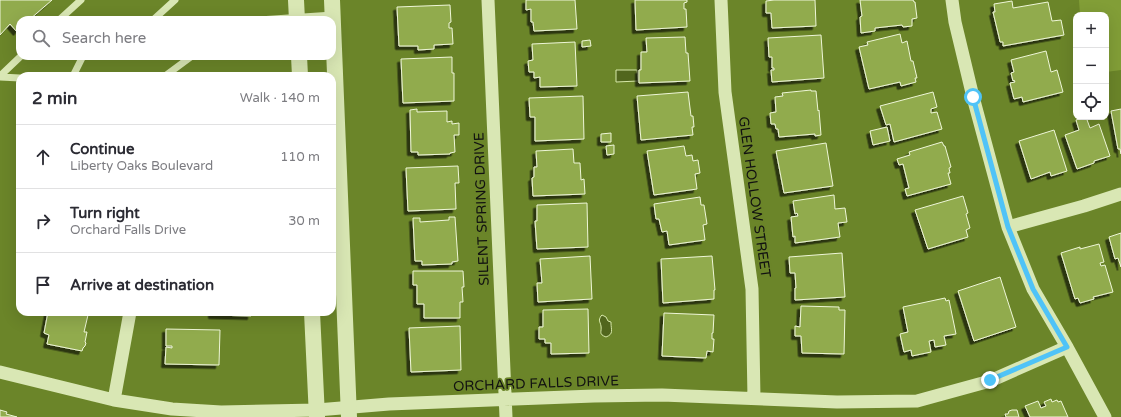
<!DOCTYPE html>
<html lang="en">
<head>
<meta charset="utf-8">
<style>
	:root { --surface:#fff; --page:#f2f2f3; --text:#2b2b33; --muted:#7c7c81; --line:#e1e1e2 }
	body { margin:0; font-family:"Varela Round",sans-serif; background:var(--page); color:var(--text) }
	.controls { position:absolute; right:12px; top:12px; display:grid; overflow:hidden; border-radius:8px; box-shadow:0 4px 16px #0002 }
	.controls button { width:36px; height:36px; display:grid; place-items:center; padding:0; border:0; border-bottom:1px solid var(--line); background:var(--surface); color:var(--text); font:20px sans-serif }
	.stop { position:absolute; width:12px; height:12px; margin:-9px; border:3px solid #4fc3f7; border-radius:50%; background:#fff }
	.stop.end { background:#4fc3f7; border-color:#fff; box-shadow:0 1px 4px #0008 }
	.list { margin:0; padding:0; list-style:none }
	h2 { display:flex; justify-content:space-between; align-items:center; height:52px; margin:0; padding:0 16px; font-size:17px }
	h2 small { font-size:13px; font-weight:400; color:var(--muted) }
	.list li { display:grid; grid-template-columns:26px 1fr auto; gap:12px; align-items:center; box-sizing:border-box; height:64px; padding:0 16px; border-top:1px solid var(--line) }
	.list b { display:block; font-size:15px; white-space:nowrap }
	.list p { margin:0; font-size:13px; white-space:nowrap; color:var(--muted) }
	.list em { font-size:13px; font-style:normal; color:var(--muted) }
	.icon { flex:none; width:22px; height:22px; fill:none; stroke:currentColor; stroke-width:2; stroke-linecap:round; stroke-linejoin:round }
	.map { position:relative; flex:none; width:1121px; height:417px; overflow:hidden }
	.search { position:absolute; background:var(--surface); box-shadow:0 4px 16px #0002; left:16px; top:16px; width:320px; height:44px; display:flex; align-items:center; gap:10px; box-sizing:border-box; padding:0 14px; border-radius:12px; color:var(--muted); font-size:15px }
	.panel { position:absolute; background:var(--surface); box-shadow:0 4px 16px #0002; left:16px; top:72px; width:320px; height:244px; border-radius:12px }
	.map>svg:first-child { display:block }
</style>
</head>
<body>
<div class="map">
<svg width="1121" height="417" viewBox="0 0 1121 417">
	<defs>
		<filter id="shadow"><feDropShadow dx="-3.5" dy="3.5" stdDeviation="0" flood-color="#0009"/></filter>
	</defs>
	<rect width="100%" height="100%" fill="#6b8529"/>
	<path fill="#829e37" d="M1079 0H1121V70L1106 72V15H1080Z"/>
	<path fill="#51661d" stroke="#d7e8a9" d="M616 70H637L638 81 616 82Z
		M602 315 606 317 608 321 611 322V323C611 330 614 334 606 337 598 334 602 332 601 326 600 321 598 321 601 316Z"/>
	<path fill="#91ab4e" stroke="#eef6d7" filter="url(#shadow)" d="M0 0H52L29 20H20V28L17 32 10 24 0 35Z
		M526 0H575L577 29 534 31 533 22H531V9L526 10Z
		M635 0H687V2L684 3V9H686L687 27 636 30Z
		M774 0H815L816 26 772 28 771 13H766V1Z
		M860 0H913L914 2H915L917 18 912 19V26L903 27 902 25 875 28V31L861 33 860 17 862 16Z
		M1012 1 1013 8 1048 2 1052 21 1061 20 1064 35 1003 46V42H1000L999 37 993 12H995L994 4Z
		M450 5 451 22 449 23V28H452L453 44 434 45V49L418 50V46H399L397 7Z
		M900 34 902 43 907 41 911 61H913L917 78H915L916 82 901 86 900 82 869 89 859 47 868 45 867 42Z
		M821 35 824 78 772 82 771 70H774V68H772V57H769L768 38Z
		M685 37 686 53H688L690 81 639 83V70H641V52H647L646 38Z
		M590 40 591 46 582 47V41Z
		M575 42 577 86 540 87V77L534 78V72H529L528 61 533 60 532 44Z
		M1046 51 1051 72 1057 70 1063 92 1023 102 1022 97 1014 99 1010 83 1015 82 1014 80 1013 81 1011 73 1014 72 1011 60Z
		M452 57V73H454V101L403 103 401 59Z
		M811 90V91H816L818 111 819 110 821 135 815 136V134L779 137 778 129H776L775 124H771L770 113 776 112 775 97 783 96 782 93Z
		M688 92 691 116H693L694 127H692L693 135 641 140 637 96Z
		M933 92 937 107 931 109V113L937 112 942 129 894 142 890 124 886 125 880 106Z
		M583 96 584 139 535 141V117H530L529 98Z
		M417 109V112L447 111V122L452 121V124L459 123V135H454L455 152 450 153V154L418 155V152H411L410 110Z
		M1121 109V154L1120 149H1118L1111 111Z
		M1084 117H1086L1090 128 1099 124 1110 156 1094 161V163L1077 169 1065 135 1079 130 1076 120Z
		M887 127 890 141 873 145 870 131Z
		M1054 130 1067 171 1051 176 1050 172 1031 179 1019 141Z
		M611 133V142H601V134Z
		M942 142 944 146H945L951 167 949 168 950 173H948L951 184 907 196 905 189 909 188 903 164 899 165 897 159 910 155 909 152Z
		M826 143 833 186 784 193 776 151Z
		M614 145V154L607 155 606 146Z
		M684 146 686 156 692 155 693 161 698 160 700 173 695 174 697 189 654 195 647 151Z
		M573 149 574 163H580L581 180 584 179 585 194 533 196 532 178 534 177V167H537L536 151Z
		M458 166 459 183H455L456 209 408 211 406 168Z
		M834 195 835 209 845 208 847 222 838 223 840 237 795 243V236L793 237 791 217 798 216 797 213 795 214 793 201Z
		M963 196 968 213 966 214 970 228 966 230 968 237 928 249 915 210Z
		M700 197 701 205H704L707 224 703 225 705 240 669 245 667 231 662 232 659 219H656L654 204Z
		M587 203 588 247 537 249 535 221H537V205Z
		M449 217H455L458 261 452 262V264L422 265V261H415L413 218H420V222L449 220Z
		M1121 233V267L1118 258 1115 259 1109 237Z
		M1099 244 1104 262 1100 263 1101 266 1105 265 1113 292 1093 297 1094 299 1080 303 1078 298 1075 299 1061 253 1080 247V249Z
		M842 253 845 297 795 300V288H796L795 273H790L789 257Z
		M590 256 592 299 538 302 537 283H542L540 259Z
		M712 256 715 290H714V299L663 303 661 259Z
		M413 271H463L464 287H462L463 302H460V318H424V304H417V285H413Z
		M1000 277 1016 327 974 341 958 291Z
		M945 298 946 301 949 300 956 334 944 336 946 345 935 347 934 340 929 341 931 352 912 356 911 350 904 352 900 334 908 332 903 307Z
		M801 306 839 307V310H845L844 354 802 353 801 336H795V326L800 327Z
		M588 309 589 353 551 354V343H545V339H539V327H543V310Z
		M48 312H73L88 315 84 332H87L85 342 86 343 85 346 83 348 82 351 47 344 49 335 44 333Z
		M212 312H251V316L212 315Z
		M664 313 714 315 713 333H712V339H714L713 352 707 351 706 358 662 356Z
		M460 326 461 370 411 372 409 328Z
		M166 329 220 330 219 365 165 364 166 347 172 348V346H166Z
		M1051 399 1052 402 1057 400 1058 402 1061 401 1068 417H1030L1025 406 1038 401 1041 408 1046 406 1044 402Z
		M0 410 7 412 6 414 17 417H0Z
		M1012 410H1017L1019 417H1006L1005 414H1008L1009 411Z"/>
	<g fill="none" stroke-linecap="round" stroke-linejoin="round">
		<path stroke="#d9e7b4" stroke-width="7" d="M59 20 81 0
			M153 20 175 0
			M259 20 333 15
			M0 76 21 56
			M73 76 83 56
			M165 76 192 56
			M0 77 20 78"/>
		<path stroke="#d9e7b4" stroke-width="13" d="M488 0 506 417
			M721 0 725 92 752 289 754 398
			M952 0 955 22 973 97 1008 227 1033 289 1067 347 1105 417
			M1008 227 1084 206 1121 194
			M0 372 114 400 172 409 221 412 317 410 389 404 594 396 662 395 837 402 917 401 990 381 1067 347
			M114 400 130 312"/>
		<path stroke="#d9e7b4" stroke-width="16" d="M296 0 297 20
			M332 0 349 417
			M299 56 300 76
			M312 312 317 417"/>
	</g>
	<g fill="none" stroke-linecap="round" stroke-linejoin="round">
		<path stroke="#4fc3f7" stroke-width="5" d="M973 97 1008 227 1033 289 1067 347 990 380"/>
	</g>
	<g text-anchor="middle" stroke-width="3.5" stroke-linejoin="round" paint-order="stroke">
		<g font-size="14" fill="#111" stroke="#6b8529">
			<text transform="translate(755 197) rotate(82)" y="5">GLEN HOLLOW STREET</text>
			<text transform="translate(481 209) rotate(-92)" y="5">SILENT SPRING DRIVE</text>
			<text transform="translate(536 383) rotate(-2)" y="5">ORCHARD FALLS DRIVE</text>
		</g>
	</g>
</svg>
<div class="controls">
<button>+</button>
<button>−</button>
<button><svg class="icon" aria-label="locate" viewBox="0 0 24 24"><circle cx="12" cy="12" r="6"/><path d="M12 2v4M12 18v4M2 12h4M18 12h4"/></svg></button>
</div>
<div class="stop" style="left:973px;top:97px"></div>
<div class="stop end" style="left:990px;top:380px"></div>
<div class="search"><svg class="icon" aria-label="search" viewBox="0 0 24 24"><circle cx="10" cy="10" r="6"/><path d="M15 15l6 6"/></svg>Search here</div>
<section class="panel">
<h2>2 min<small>Walk · 140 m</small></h2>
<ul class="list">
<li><svg class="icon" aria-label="ahead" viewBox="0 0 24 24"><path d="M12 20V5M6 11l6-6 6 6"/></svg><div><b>Continue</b><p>Liberty Oaks Boulevard</p></div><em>110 m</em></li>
<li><svg class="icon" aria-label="right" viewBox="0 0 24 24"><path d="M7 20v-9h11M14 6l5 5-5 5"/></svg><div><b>Turn right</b><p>Orchard Falls Drive</p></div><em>30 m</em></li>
<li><svg class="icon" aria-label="arrive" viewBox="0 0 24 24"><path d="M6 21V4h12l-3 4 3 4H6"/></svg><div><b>Arrive at destination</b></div></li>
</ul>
</section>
</div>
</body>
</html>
